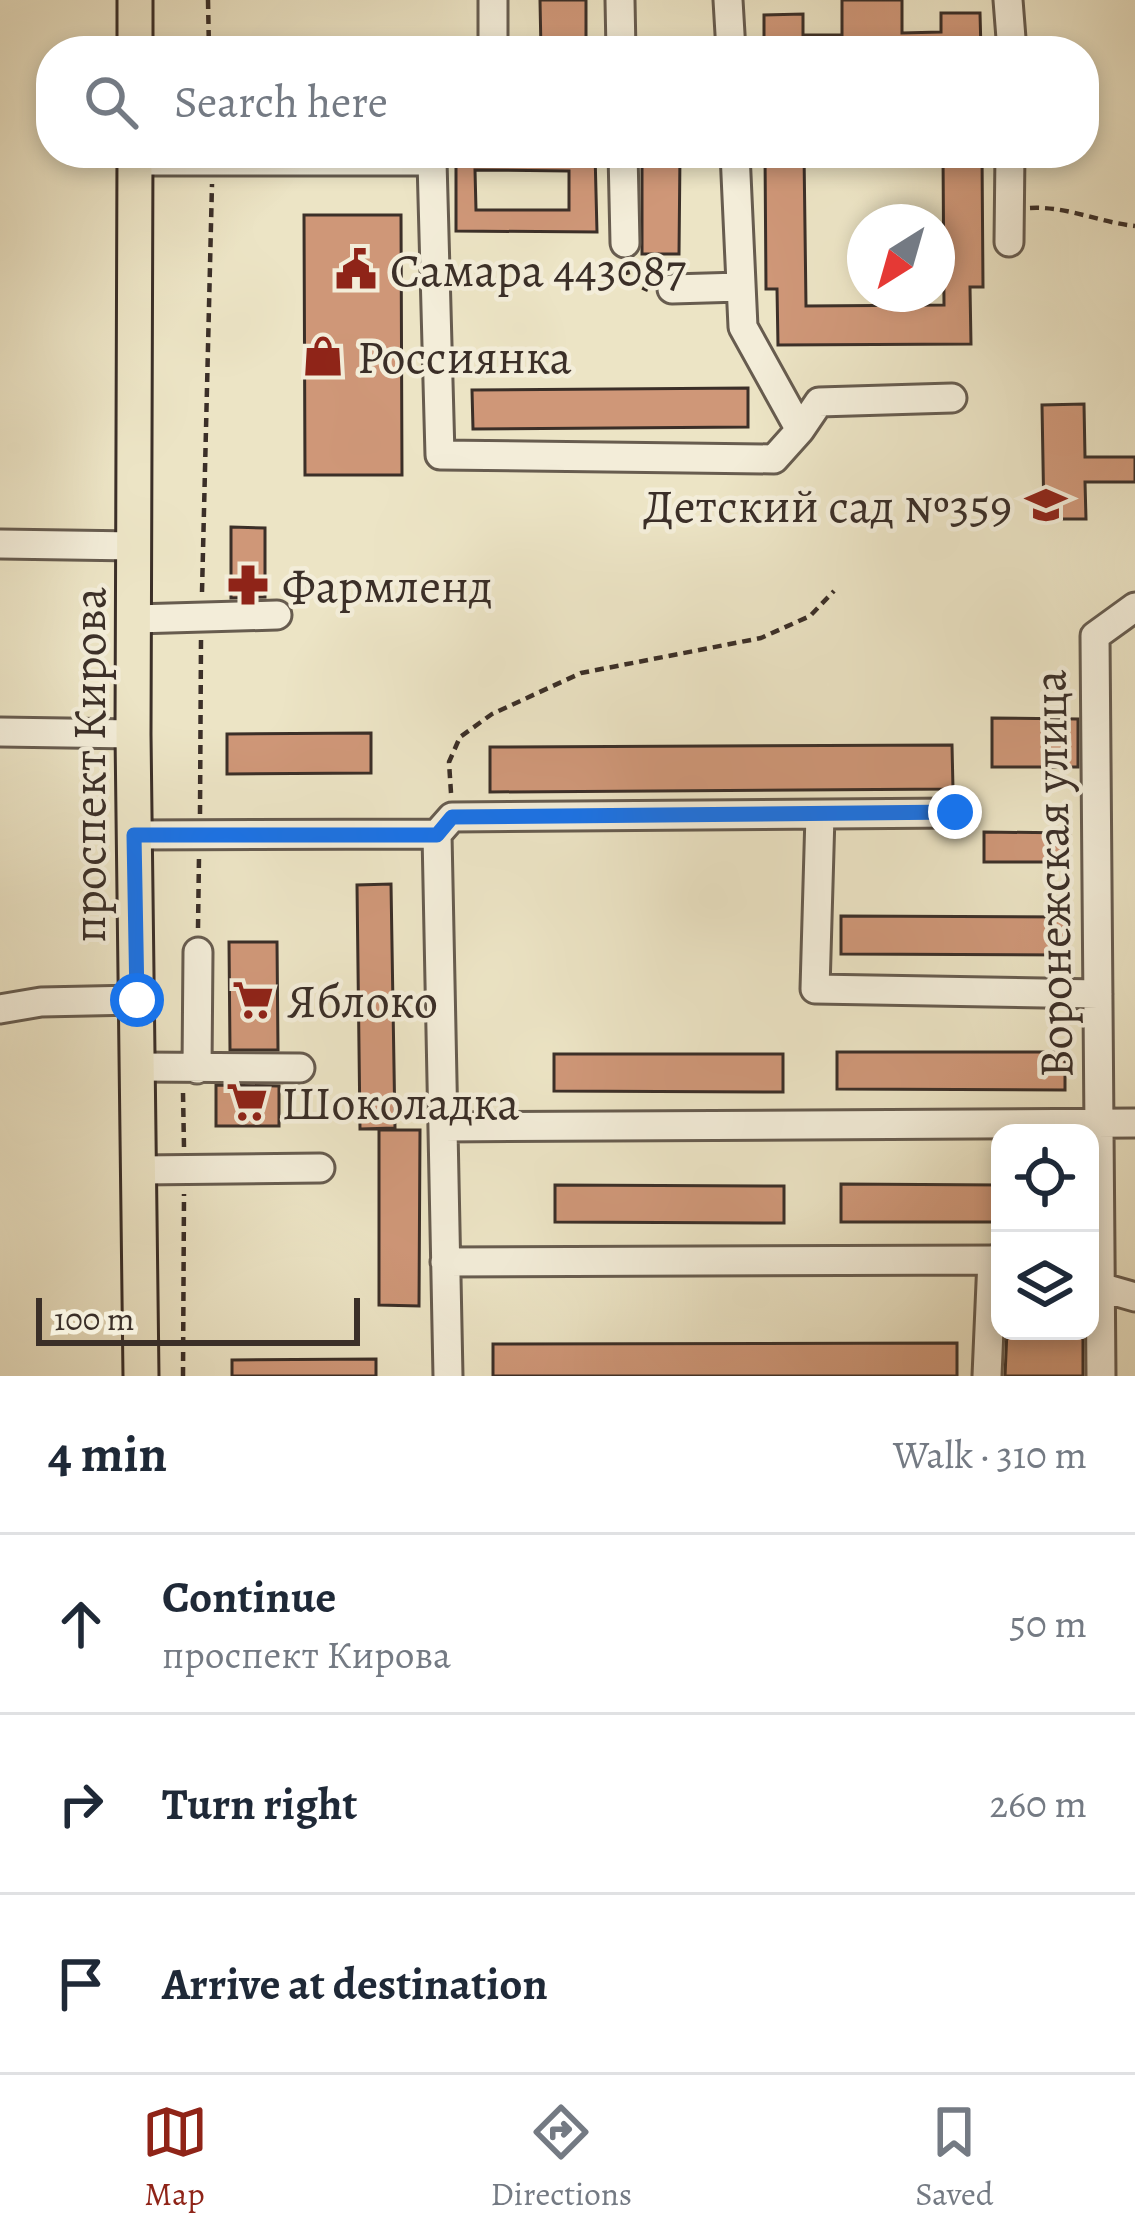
<!DOCTYPE html>
<html lang="en">
<head>
<meta charset="utf-8">
<style>
	:root { --surface:#fff; --page:#f6f6f7; --text:#1f2937; --muted:#747a83; --line:#e0e1e3; --accent:#8f2418 }
	body { margin:0; font-family:Alegreya,serif; background:var(--page); color:var(--text) }
	.controls { position:absolute; right:36px; bottom:36px; display:grid; overflow:hidden; border-radius:24px; box-shadow:0 6px 18px #0003 }
	.controls button { width:108px; height:108px; display:grid; place-items:center; padding:0; border:0; border-bottom:3px solid var(--line); background:var(--surface); color:var(--text); font:60px sans-serif }
	.compass { position:absolute; left:847px; top:204px; width:108px; height:108px; border-radius:50%; background:var(--surface); box-shadow:0 6px 18px #0003; rotate:217deg }
	.scale { position:absolute; left:36px; bottom:30px; width:324px; box-sizing:border-box; padding-left:12px; border:6px solid #3b2f28; border-top:0; font-size:33px; line-height:42px; white-space:nowrap; color:#3b2f28; -webkit-text-stroke:9px #f3edd9; paint-order:stroke }
	.stop { position:absolute; width:36px; height:36px; margin:-27px; border:9px solid #1a73e8; border-radius:50%; background:#fff }
	.stop.end { background:#1a73e8; border-color:#fff; box-shadow:0 3px 12px #0008 }
	.list { margin:0; padding:0; list-style:none }
	h2 { display:flex; justify-content:space-between; align-items:center; height:156px; margin:0; padding:0 48px; font-size:51px }
	h2 small { font-size:39px; font-weight:400; color:var(--muted) }
	.list li { display:grid; grid-template-columns:78px 1fr auto; gap:36px; align-items:center; box-sizing:border-box; height:180px; padding:0 48px; border-top:3px solid var(--line) }
	.list b { display:block; font-size:45px; white-space:nowrap }
	.list p { margin:0; font-size:39px; white-space:nowrap; color:var(--muted) }
	.list em { font-size:39px; font-style:normal; color:var(--muted) }
	.icon { flex:none; width:66px; height:66px; fill:none; stroke:currentColor; stroke-width:2; stroke-linecap:round; stroke-linejoin:round }
	.map { position:relative; flex:none; width:1135px; height:1376px; overflow:hidden }
	.search { position:absolute; background:var(--surface); box-shadow:0 6px 18px #0003; left:36px; right:36px; top:36px; height:132px; display:flex; align-items:center; gap:30px; box-sizing:border-box; padding:0 42px; border-radius:48px; color:var(--muted); font-size:45px }
	.sheet { height:696px; background:var(--surface) }
	nav { display:flex; justify-content:space-around; align-items:center; box-sizing:border-box; height:168px; border-top:3px solid var(--line); background:var(--surface); font-size:33px; color:var(--muted) }
	nav a { display:grid; justify-items:center; gap:6px }
	nav .on { color:var(--accent) }
	.map>svg:first-child { display:block }
</style>
</head>
<body>
<div class="map">
<svg width="1135" height="1376" viewBox="0 0 1135 1376">
	<rect width="100%" height="100%" fill="#ece4c5"/>
	<filter id="stains"><feTurbulence type="fractalNoise" baseFrequency=".00167" numOctaves="4"/><feColorMatrix values="0 0 0 0 .2 0 0 0 0 .09 0 0 0 0 .02 0 0 0 .5 -.17"/></filter>
	<radialGradient id="worn" r=".72"><stop offset=".6" stop-color="#630" stop-opacity="0"/><stop offset="1" stop-color="#630" stop-opacity=".3"/></radialGradient>
	<path fill="#cf9778" stroke="#3b2f28" stroke-width="3" fill-rule="evenodd" d="M540 0H586V51H541Z
		M842 0H902V33L941 32V13H980L981 51H764V15L803 14V35H842Z
		M456 153H595L597 232 456 231ZM475 170 569 171V210H476Z
		M765 153H804L806 306 944 305 943 153H982L983 287H970L971 344 778 345 777 289H766Z
		M642 154H680L679 254H642Z
		M304 215H401L402 475H305Z
		M748 388V427L473 429 472 390Z
		M1084 404 1085 457H1135V482H1085L1086 519H1044L1042 405Z
		M231 527 265 528V597L231 598Z
		M992 718 1078 719V767H992Z
		M371 733V773L227 774V734Z
		M952 745 953 789 490 792V747Z
		M984 832 1070 833V862H984Z
		M391 884 395 1128 360 1129 357 885Z
		M841 916 1069 917V955L841 954Z
		M229 942H277L278 1050H230Z
		M837 1052H1065V1090L837 1089Z
		M554 1054H783V1092L554 1091Z
		M216 1085 279 1086V1126H216Z
		M379 1130H420L419 1306 379 1305Z
		M841 1184 1000 1185V1222H841Z
		M555 1185 784 1186V1223L555 1222Z
		M1007 1331H1083V1376H1005Z
		M957 1343V1376H493V1344Z
		M376 1359V1376H232V1360Z"/>
	<g fill="none" stroke-linecap="round" stroke-linejoin="round">
		<g stroke="#675c4f" stroke-width="33">
			<path id="minor" d="M493 0V51
				M620 0 621 51
				M728 0 731 51
				M1008 0 1012 51
				M437 153 432 161 440 455 774 459 800 430
				M623 153 625 243
				M735 153 743 327 800 430 819 402 952 398
				M135 161H432
				M1009 242 1010 153
				M672 289 741 287
				M0 544 135 546
				M135 619 277 615
				M0 732 133 734
				M820 815 815 989 1098 994
				M134 835 437 834
				M0 1009 41 1002 137 1000
				M138 1067 300 1068
				M197 1069 198 952
				M443 1127 1135 1123
				M141 1170 320 1168
				M445 1262 1000 1260
				M1100 1287 1135 1297
				M448 1376 437 834 452 817 954 813
				M987 1376 992 1260
				M1101 1376 1095 636 1135 607"/>
		</g>
		<g stroke="#3b2f28" stroke-width="39">
			<path id="major" d="M135 0V51
				M135 153 133 734 141 1376"/>
		</g>
		<path stroke="#3b2f28" stroke-width="4.5" stroke-dasharray="9 6" stroke-linecap="butt" d="M208 0 209 51
			M1030 208C1067 206 1098 222 1135 226
			M626 266 630 282 648 290
			M202 592 212 184
			M451 793 449 762 460 737 492 714 581 673 761 638 810 616 834 591
			M200 814 201 640
			M198 928 199 856
			M183 1093 184 1147
			M183 1376 184 1194"/>
		<use href="#minor" stroke="#f3edd9" stroke-width="27"/>
		<use href="#major" stroke="#ece4c5" stroke-width="33"/>
	</g>
	<g fill="none" stroke-linecap="round" stroke-linejoin="round">
		<path stroke="#1a73e8" stroke-width="15" d="M137 1000 134 835H437L452 817 955 812"/>
	</g>
	<defs>
		<g id="civic-bare" transform="scale(3.24)"><path d="M-.6-6.5H3V-4.5H.6V-3L4-1V1h2V6H-6V1h2V-1L-.6-3ZM-1.2 2.5V6h2.4V2.5Z" fill="#8f2418" stroke="#f3edd9" stroke-width="2.5" paint-order="stroke"/></g>
		<g id="shop-bare" transform="scale(3.24)"><path d="M-5-2.5h2.3a2.7 3.5 0 0 1 5.4 0H5L5.5 6h-11ZM-1.5-2.5h3a1.5 2.3 0 0 0-3 0Z" fill="#8f2418" stroke="#f3edd9" stroke-width="2.5" paint-order="stroke"/></g>
		<g id="school-bare" transform="scale(3.24)"><path d="M0-5L7-2L0 1L-7-2ZM-4 1L0 2.5L4 1V4Q0 6-4 4Z" fill="#8f2418" stroke="#f3edd9" stroke-width="2.5" paint-order="stroke"/></g>
		<g id="pharmacy-bare" transform="scale(3.24)"><path d="M-2-6h4v4h4v4h-4v4h-4v-4h-4v-4h4Z" fill="#8f2418" stroke="#f3edd9" stroke-width="2.5" paint-order="stroke"/></g>
		<g id="supermarket-bare" transform="scale(3.24)"><path d="M-6-5.5h2.5l.6 2H6L4.5 2H-2.5L-4.4-4H-6ZM-1.5 3.2a1.3 1.3 0 1 0 .1 0ZM3 3.2a1.3 1.3 0 1 0 .1 0Z" fill="#8f2418" stroke="#f3edd9" stroke-width="2.5" paint-order="stroke"/></g>
	</defs>
	<g fill-rule="evenodd">
		<use href="#civic-bare" x="356" y="269"/>
		<use href="#shop-bare" x="323" y="356"/>
		<use href="#school-bare" x="1046" y="505"/>
		<use href="#pharmacy-bare" x="248" y="585"/>
		<use href="#supermarket-bare" x="253" y="1000"/>
		<use href="#supermarket-bare" x="247" y="1102"/>
	</g>
	<g text-anchor="middle" stroke-width="9" stroke-linejoin="round" paint-order="stroke">
		<g font-size="48" fill="#3b2f28" stroke="#f3edd9" text-anchor="start">
			<text x="390" y="286">Самара 443087</text>
			<text x="357" y="373">Россиянка</text>
			<text x="1012" y="522" text-anchor="end">Детский сад №359</text>
			<text x="282" y="602">Фармленд</text>
			<text x="287" y="1017">Яблоко</text>
			<text x="281" y="1119">Шоколадка</text>
		</g>
		<g font-size="48" fill="#3b2f28" stroke="#f3edd9">
			<text transform="translate(88 765) rotate(-90)" y="17">проспект Кирова</text>
			<text transform="translate(1052 874) rotate(-91)" y="17">Воронежская улица</text>
		</g>
	</g>
	<rect width="100%" height="100%" filter="url(#stains)"/>
	<rect width="100%" height="100%" fill="url(#worn)"/>
</svg>
<div class="controls">
<button><svg class="icon" aria-label="locate" viewBox="0 0 24 24"><circle cx="12" cy="12" r="6"/><path d="M12 2v4M12 18v4M2 12h4M18 12h4"/></svg></button>
<button><svg class="icon" aria-label="layers" viewBox="0 0 24 24"><path d="M12 4l9 5-9 5-9-5zM3 14l9 5 9-5"/></svg></button>
</div>
<svg class="compass" viewBox="-18 -18 36 36"><path d="M0-13l5 13h-10z" fill="#e53935"/><path d="M0 13l5-13h-10z" fill="#747a83"/></svg>
<div class="scale">100 m</div>
<div class="stop" style="left:137px;top:1000px"></div>
<div class="stop end" style="left:955px;top:812px"></div>
<div class="search"><svg class="icon" aria-label="search" viewBox="0 0 24 24"><circle cx="10" cy="10" r="6"/><path d="M15 15l6 6"/></svg>Search here</div>
</div>
<section class="sheet">
<h2>4 min<small>Walk · 310 m</small></h2>
<ul class="list">
<li><svg class="icon" aria-label="ahead" viewBox="0 0 24 24"><path d="M12 20V5M6 11l6-6 6 6"/></svg><div><b>Continue</b><p>проспект Кирова</p></div><em>50 m</em></li>
<li><svg class="icon" aria-label="right" viewBox="0 0 24 24"><path d="M7 20v-9h11M14 6l5 5-5 5"/></svg><div><b>Turn right</b></div><em>260 m</em></li>
<li><svg class="icon" aria-label="arrive" viewBox="0 0 24 24"><path d="M6 21V4h12l-3 4 3 4H6"/></svg><div><b>Arrive at destination</b></div></li>
</ul>
</section>
<nav>
<a class="on"><svg class="icon" aria-label="map" viewBox="0 0 24 24"><path d="M3 6l6-2 6 2 6-2v14l-6 2-6-2-6 2zM9 4v14M15 6v14"/></svg>Map</a>
<a><svg class="icon" aria-label="directions" viewBox="0 0 24 24"><path d="M12 3l9 9-9 9-9-9zM9 14v-3h6M13 9l2 2-2 2"/></svg>Directions</a>
<a><svg class="icon" aria-label="saved" viewBox="0 0 24 24"><path d="M7 4h10v16l-5-4-5 4z"/></svg>Saved</a>
</nav>
</body>
</html>
